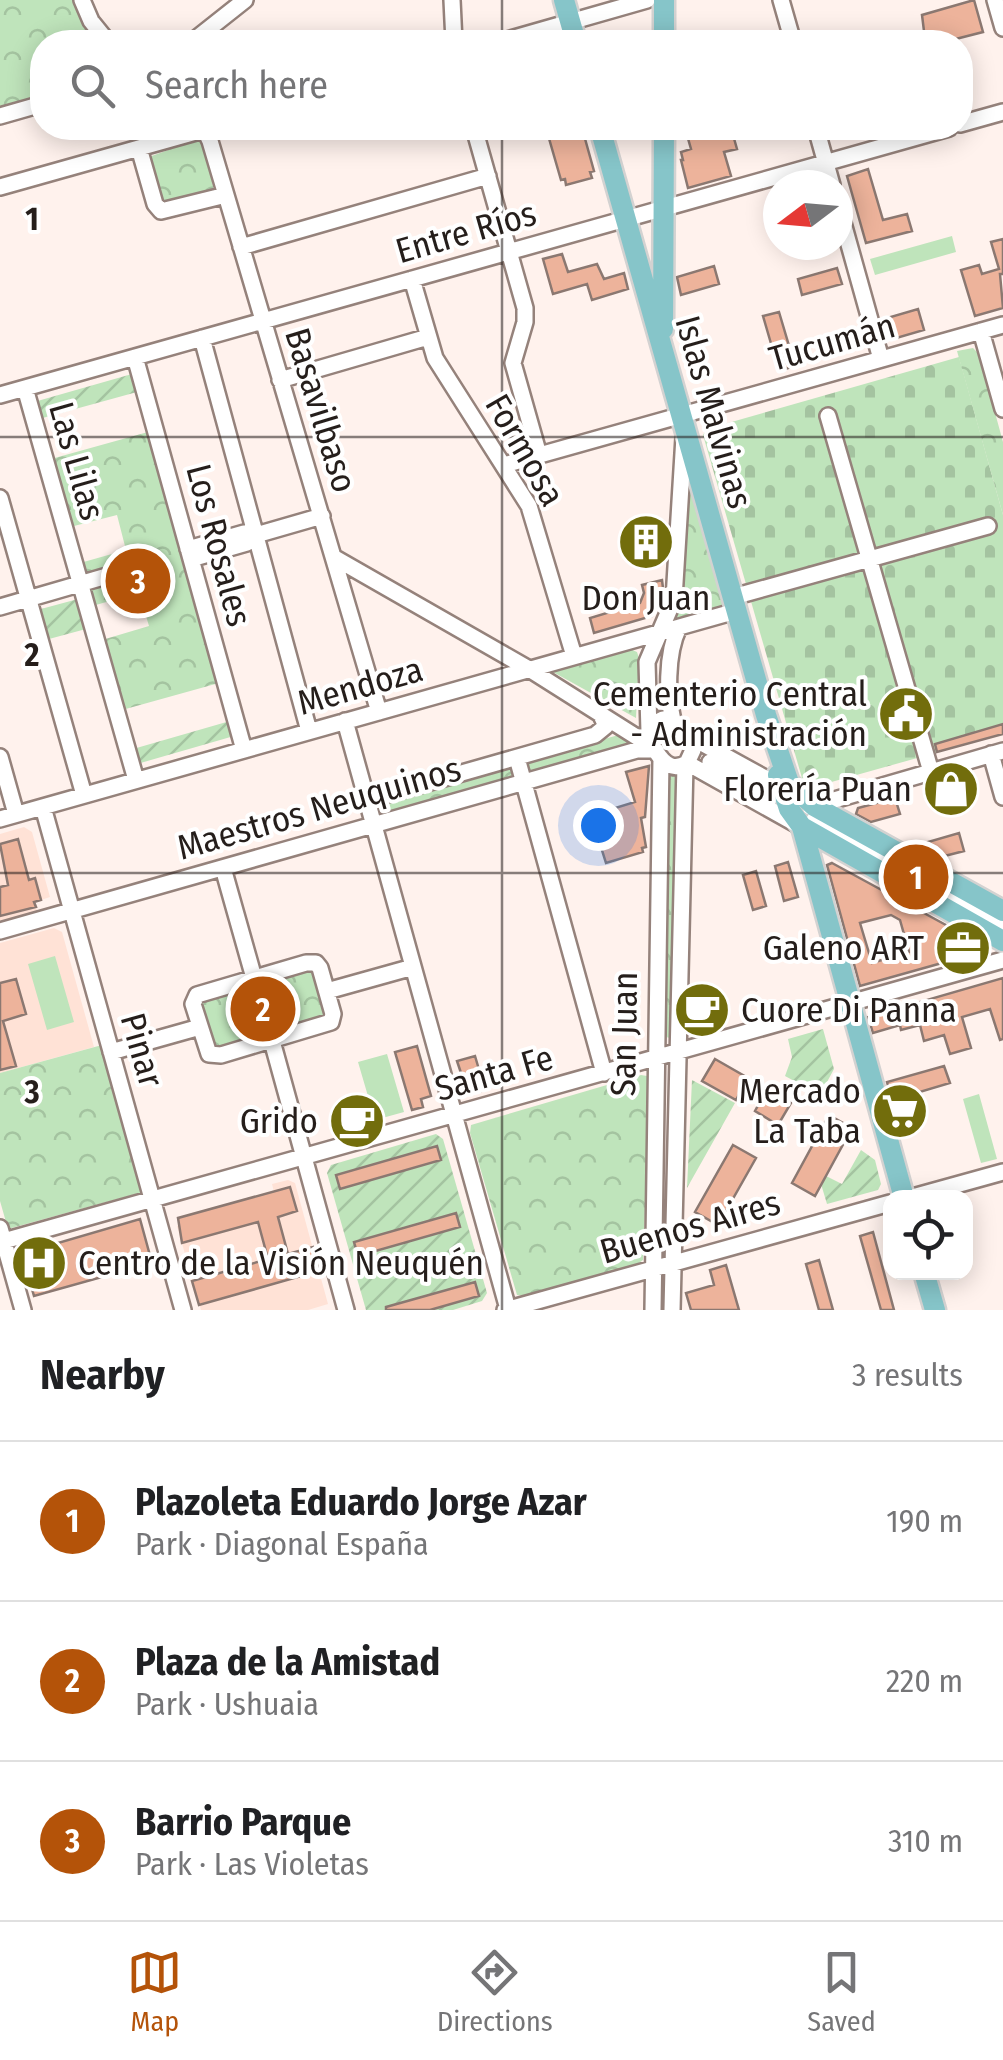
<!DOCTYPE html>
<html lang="en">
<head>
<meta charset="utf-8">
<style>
	:root { --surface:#fff; --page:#f6f6f6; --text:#202124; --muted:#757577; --line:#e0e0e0; --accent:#b45309 }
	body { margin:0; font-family:"Fira Sans Condensed",sans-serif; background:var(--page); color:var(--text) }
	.controls { position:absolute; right:30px; bottom:30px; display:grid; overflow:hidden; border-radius:20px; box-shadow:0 5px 25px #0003 }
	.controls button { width:90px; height:90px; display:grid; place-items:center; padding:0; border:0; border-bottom:2px solid var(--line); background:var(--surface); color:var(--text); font:50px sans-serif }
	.compass { position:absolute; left:763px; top:170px; width:90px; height:90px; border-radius:50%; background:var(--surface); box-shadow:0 5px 25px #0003; rotate:254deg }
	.you { position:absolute; left:598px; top:825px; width:35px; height:35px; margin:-25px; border:8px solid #fff; border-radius:50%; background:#1a73e8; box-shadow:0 0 0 15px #1a73e833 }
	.badge { display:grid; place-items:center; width:65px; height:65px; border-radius:50%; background:var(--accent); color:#fff; font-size:32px; font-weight:700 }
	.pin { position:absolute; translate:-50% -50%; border:5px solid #fff; box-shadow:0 2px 10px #0006 }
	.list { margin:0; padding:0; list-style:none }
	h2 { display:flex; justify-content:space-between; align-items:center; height:130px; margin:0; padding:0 40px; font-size:42px }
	h2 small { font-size:32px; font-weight:400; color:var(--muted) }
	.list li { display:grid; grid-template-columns:65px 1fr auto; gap:30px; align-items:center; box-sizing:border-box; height:160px; padding:0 40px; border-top:2px solid var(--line) }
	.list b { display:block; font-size:38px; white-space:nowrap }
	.list p { margin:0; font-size:32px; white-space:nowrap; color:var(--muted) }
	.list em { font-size:32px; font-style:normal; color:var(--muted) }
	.icon { flex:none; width:55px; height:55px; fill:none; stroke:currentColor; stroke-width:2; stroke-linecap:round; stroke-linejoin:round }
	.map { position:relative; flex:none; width:1003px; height:1310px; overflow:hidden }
	.search { position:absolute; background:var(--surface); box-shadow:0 5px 25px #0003; left:30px; right:30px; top:30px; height:110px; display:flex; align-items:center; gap:25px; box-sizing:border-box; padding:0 35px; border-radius:40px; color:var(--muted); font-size:38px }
	.sheet { height:610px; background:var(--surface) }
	nav { display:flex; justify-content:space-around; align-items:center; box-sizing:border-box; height:140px; border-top:2px solid var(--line); background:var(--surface); font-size:28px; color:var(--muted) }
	nav a { display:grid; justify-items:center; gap:5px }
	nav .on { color:var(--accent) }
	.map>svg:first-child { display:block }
</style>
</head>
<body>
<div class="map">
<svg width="1003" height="1310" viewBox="0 0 1003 1310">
	<defs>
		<pattern id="cemetery-stones" width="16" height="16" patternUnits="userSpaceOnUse" patternTransform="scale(2.5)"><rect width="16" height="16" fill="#bfe4bb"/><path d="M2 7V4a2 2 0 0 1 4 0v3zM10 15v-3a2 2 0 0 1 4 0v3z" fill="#a4c3a0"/></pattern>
		<pattern id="park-crowns" width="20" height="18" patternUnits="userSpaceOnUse" patternTransform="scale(2.5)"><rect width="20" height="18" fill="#bfe4bb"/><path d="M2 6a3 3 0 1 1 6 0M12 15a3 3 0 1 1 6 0" fill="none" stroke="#a4c3a0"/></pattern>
		<pattern id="garden-furrows" width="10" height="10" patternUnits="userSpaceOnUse" patternTransform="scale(2.5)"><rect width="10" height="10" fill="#bfe4bb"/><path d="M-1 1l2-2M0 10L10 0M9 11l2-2" fill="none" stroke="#a4c3a0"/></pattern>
	</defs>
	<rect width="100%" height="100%" fill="#fff2ed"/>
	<path fill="#ffe2d6" d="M24 827 32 832 50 897 35 902 37 911 0 921V834Z
		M54 928 62 932 94 1047 0 1073V943Z
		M288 1180 295 1183 328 1304 308 1310H201L177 1226 274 1192 272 1184Z"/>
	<path fill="#bfe4bb" d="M952 236 956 252 875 275 870 259Z
		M55 956 74 1022 47 1030 28 964Z
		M387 1054 404 1112 375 1120 358 1062Z
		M979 1094 997 1159 981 1163 963 1099Z"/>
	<path fill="url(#cemetery-stones)" d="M959 357 1003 515V734L810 788 804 785 703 435 707 429Z"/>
	<path fill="url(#park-crowns)" d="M0 0H76L100 42H42V97L0 109Z
		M193 141 201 142 204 147 214 190 169 205 161 203 149 157Z
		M973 348 979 354 1003 442V515L957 351Z
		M148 432 219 683 122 710 102 640 149 626 139 593 92 606 80 563 126 550 117 515 70 527 51 459Z
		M689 477 724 603 718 609 670 622 687 479Z
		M630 649 637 652 639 658 636 718 553 672 556 668Z
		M622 734 635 742 529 772 526 761Z
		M510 767 512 776 383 813 381 803Z
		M668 773 679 777 674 1034 668 1038 665 1034Z
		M306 969 314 970 327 1013 324 1019 220 1049 213 1048 200 1001Z
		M102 1045 143 1192 8 1229 0 1201V1073Z
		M641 1075 647 1076 650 1082 643 1260 636 1265 525 1296 517 1295 470 1133 471 1125Z"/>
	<path fill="url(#garden-furrows)" d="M132 374 137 392 39 419 34 402Z
		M78 599 86 629 49 639 41 609Z
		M230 721 234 736 137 764 133 749Z
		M823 1029 834 1069 820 1095 785 1076 792 1057 788 1039Z
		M692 1080 735 1103 687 1188Z
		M436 1134 443 1139 487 1293 482 1301 453 1310H366L327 1173 331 1165Z
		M861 1150 875 1160 881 1184 878 1190 827 1204 821 1184 826 1176 842 1184Z"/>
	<path fill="#edb39b" stroke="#8b7871" stroke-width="2.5" fill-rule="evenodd" d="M974 0 983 32 944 42H892L891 40 924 31 922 15Z
		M546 128H582L594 171 590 172 592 178 566 185 565 179 561 180Z
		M685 128H731L737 149 724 152 731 176 688 188 681 160H683L681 152 691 149Z
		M868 169 883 220 907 214 912 231 866 243 847 176Z
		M1003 239V274H1000L1003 308 975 316 961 270 979 265 982 274 999 269 991 242Z
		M562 254 568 272 597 264 604 279 624 273 628 289 592 300 587 284 553 294 543 259Z
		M714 266 719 284 681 295 677 277Z
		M837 268 842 284 802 295 798 279Z
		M918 309 924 330 893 339 887 318Z
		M779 312 795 366 779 371 763 316Z
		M662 580 663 588 652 616 594 633 590 618 640 603 644 593 642 585Z
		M1003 724V734L937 752 935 744Z
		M649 766 645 817 641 818 646 847 642 848 643 852 606 863 601 847 611 844 602 812 635 802 626 772Z
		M895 798 900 814 871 822 856 814 858 808Z
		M959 833 964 851 937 858 914 846Z
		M18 839 29 880 35 878 41 900 34 902 36 907 0 916V887L8 885 0 844Z
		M788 862 798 897 784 901 775 866Z
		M832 863 979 943 981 952 860 986 827 865ZM891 915 900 920 909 952 872 963 860 923Z
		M756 871 766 906 753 910 743 875Z
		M1003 978V1039L1000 1040 990 1009 962 1017 971 1048 950 1054 944 1035 924 1041 920 1025 901 1030 900 1025 873 1033 868 1017Z
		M16 979 26 1014 3 1021 16 1066 0 1070V983Z
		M691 1000 715 1001 714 1027 706 1030 690 1018Z
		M417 1046 431 1096 421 1099 423 1107 412 1110 395 1052Z
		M475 1056 485 1090 468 1094 457 1061Z
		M715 1059 748 1078 736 1100 702 1081Z
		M944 1066 950 1083 916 1093 921 1110 897 1117 887 1082Z
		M767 1089 791 1103 778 1125 755 1111Z
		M829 1115 852 1128 815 1196 792 1183Z
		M733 1145 756 1158 718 1225 695 1212Z
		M437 1146 441 1160 340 1189 336 1175Z
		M290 1187 297 1211 278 1217 288 1254 313 1247 319 1271 199 1305 192 1281 268 1259 258 1222 182 1243 178 1218Z
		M456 1213 460 1227 358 1256 354 1242Z
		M140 1219 152 1263 34 1296 23 1258 27 1252Z
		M873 1232 894 1310H881L860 1236Z
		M819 1260 833 1310H819L806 1264Z
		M726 1265 739 1310H691L686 1293 714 1285 710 1270Z
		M475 1282 479 1296 430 1310H386V1307Z"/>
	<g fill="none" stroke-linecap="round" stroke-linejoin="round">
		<g stroke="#95827b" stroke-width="20">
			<path id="minor" d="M82 0 91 21 108 42
				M452 0 454 42
				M781 0 793 42
				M995 0 1003 28
				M192 42 245 0
				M500 42 647 0
				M0 116 42 104
				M960 124 1003 112
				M204 128 210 141 379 712
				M474 128 525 308V322L513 363 539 455
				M816 128 832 185
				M139 148 155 204 161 211 226 195
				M0 187 210 128
				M838 205 881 359
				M241 247 488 176
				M412 279 435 358 529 506 574 656
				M981 331 1003 409
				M202 338 309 731
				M135 357 244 750
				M280 380 428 337
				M25 388 136 780
				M0 395 949 128
				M828 416 931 772
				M504 465 1003 325
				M0 498 84 795
				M188 549 244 533 256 535 322 516
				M335 558 529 669 654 748
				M191 559 247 543 256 535
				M733 597 988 526
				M0 607 124 571
				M345 721 508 1309
				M675 727C666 699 666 654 679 627
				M649 732 647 662 674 599 684 437
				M649 732 653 724 663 719 686 734 693 750 687 763
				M687 735 785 789
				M657 753C665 765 674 771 687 763L796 824
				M991 754 1003 797
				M0 757 16 814
				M517 758 604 1073
				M710 762 762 791
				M367 800 595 735 606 726 600 713
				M43 807 183 1310
				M810 807 1003 751
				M0 819 736 611
				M814 820 1003 926
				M223 868 254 978
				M0 931 637 750H656
				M306 963H316L320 968 333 1014 331 1022 221 1055 209 1054 193 1004 197 995Z
				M327 991 413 967
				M272 1041 346 1310
				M111 1052 200 1027
				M909 1198 1003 1172
				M0 1228 23 1310
				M0 1242 1003 960
				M505 1310 890 1203
				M653 1310 661 758
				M672 1310 685 764"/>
		</g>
		<g stroke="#d3d2d1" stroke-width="25">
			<path id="major" d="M564 0 576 42
				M664 0V42
				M600 128 766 715 789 783 814 806 1003 911
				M663 329 664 128
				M778 775 789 809 802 827 904 1198
				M802 827 1003 941
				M924 1272 935 1310"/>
		</g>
		<use href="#minor" stroke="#fff" stroke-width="15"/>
		<use href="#major" stroke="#86c5c9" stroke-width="20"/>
	</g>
	<path fill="none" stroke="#251e1b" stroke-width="2.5" stroke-opacity="0.55" d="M502 0V42M502 128V1310M0 437H1003M0 873H1003"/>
	<defs>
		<g id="building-disc" transform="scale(2.875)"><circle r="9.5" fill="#726d0c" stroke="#fff"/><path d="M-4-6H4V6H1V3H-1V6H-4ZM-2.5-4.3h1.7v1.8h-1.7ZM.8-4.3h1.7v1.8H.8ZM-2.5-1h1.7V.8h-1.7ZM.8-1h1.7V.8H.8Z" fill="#fff"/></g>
		<g id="civic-disc" transform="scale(2.875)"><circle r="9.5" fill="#726d0c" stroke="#fff"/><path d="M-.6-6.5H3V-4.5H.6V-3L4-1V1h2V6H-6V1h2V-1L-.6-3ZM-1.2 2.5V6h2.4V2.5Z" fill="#fff"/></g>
		<g id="shop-disc" transform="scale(2.875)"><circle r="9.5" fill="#726d0c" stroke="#fff"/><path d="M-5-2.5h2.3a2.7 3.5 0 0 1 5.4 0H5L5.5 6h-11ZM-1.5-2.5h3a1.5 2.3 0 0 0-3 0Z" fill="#fff"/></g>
		<g id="office-disc" transform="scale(2.875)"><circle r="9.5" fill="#726d0c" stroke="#fff"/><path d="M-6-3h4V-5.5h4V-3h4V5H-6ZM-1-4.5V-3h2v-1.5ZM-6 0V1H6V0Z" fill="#fff"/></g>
		<g id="cafe-disc" transform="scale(2.875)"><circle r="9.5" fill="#726d0c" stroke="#fff"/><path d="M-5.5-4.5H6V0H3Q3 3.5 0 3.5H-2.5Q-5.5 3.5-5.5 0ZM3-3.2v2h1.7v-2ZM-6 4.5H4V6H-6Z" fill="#fff"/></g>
		<g id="supermarket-disc" transform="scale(2.875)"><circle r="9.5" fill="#726d0c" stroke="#fff"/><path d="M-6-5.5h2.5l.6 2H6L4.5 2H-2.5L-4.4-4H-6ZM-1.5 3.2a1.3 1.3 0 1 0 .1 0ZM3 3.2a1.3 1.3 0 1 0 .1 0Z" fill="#fff"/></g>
		<g id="hospital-disc" transform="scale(2.875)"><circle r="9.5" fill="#726d0c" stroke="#fff"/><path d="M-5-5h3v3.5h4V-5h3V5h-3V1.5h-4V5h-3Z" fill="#fff"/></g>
	</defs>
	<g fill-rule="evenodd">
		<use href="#building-disc" x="646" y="542"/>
		<use href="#civic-disc" x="906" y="714"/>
		<use href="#shop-disc" x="951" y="789"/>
		<use href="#office-disc" x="963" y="948"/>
		<use href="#cafe-disc" x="702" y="1010"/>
		<use href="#supermarket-disc" x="900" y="1111"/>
		<use href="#cafe-disc" x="357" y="1121"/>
		<use href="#hospital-disc" x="39" y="1263"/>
	</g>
	<g text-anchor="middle" stroke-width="8" stroke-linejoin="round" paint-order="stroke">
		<g font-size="35" fill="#251e1b" stroke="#fff">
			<text transform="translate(466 232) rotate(-16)" y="12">Entre Ríos</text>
			<text transform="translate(832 342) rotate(-16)" y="12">Tucumán</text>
			<text transform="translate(321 410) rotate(73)" y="12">Basavilbaso</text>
			<text transform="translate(714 412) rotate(74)" y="12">Islas Malvinas</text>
			<text transform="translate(525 450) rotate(60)" y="12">Formosa</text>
			<text transform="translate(77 461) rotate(74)" y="12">Las Lilas</text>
			<text transform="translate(219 545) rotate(75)" y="12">Los Rosales</text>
			<text transform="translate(360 686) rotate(-16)" y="12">Mendoza</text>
			<text transform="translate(319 808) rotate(-16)" y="12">Maestros Neuquinos</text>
			<text transform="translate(624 1034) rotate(-89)" y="12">San Juan</text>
			<text transform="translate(142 1050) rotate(74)" y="12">Pinar</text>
			<text transform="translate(494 1073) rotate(-16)" y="12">Santa Fe</text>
			<text transform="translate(690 1227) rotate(-16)" y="12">Buenos Aires</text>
		</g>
		<g font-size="35" fill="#251e1b" stroke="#fff" text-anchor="end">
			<text x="646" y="610" text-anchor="middle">Don Juan</text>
			<text x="867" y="706">Cementerio Central<tspan x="867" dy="40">- Administración</tspan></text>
			<text x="912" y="801">Florería Puan</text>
			<text x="924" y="960">Galeno ART</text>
			<text x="741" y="1022" text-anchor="start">Cuore Di Panna</text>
			<text x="861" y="1103">Mercado<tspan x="861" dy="40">La Taba</tspan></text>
			<text x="318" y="1133">Grido</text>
			<text x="78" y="1275" text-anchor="start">Centro de la Visión Neuquén</text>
		</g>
	</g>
	<g font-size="32" text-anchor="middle" font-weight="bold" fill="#251e1b" stroke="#fff" stroke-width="8" stroke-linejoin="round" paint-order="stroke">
		<text x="32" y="230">1</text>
		<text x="32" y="666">2</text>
		<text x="32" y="1103">3</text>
	</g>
</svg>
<div class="controls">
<button><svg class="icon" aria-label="locate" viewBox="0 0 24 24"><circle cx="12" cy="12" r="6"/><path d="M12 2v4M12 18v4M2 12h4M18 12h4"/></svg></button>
</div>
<svg class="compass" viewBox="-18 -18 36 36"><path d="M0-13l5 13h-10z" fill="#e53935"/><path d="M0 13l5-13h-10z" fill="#757577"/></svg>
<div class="you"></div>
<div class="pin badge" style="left:916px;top:877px">1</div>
<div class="pin badge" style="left:263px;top:1009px">2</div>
<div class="pin badge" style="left:138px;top:581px">3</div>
<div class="search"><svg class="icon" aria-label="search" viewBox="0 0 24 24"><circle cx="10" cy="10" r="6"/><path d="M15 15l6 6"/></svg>Search here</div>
</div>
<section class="sheet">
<h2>Nearby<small>3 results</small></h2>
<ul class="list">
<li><span class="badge">1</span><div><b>Plazoleta Eduardo Jorge Azar</b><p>Park · Diagonal España</p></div><em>190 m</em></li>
<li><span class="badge">2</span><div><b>Plaza de la Amistad</b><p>Park · Ushuaia</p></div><em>220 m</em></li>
<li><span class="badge">3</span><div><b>Barrio Parque</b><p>Park · Las Violetas</p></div><em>310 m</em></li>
</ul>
</section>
<nav>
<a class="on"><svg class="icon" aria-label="map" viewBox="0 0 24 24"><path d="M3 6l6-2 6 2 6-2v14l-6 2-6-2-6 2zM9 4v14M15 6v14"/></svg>Map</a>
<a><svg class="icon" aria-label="directions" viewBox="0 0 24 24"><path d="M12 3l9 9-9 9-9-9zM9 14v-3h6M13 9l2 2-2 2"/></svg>Directions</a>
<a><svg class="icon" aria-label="saved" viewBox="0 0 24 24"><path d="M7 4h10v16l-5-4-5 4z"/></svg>Saved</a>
</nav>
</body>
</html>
